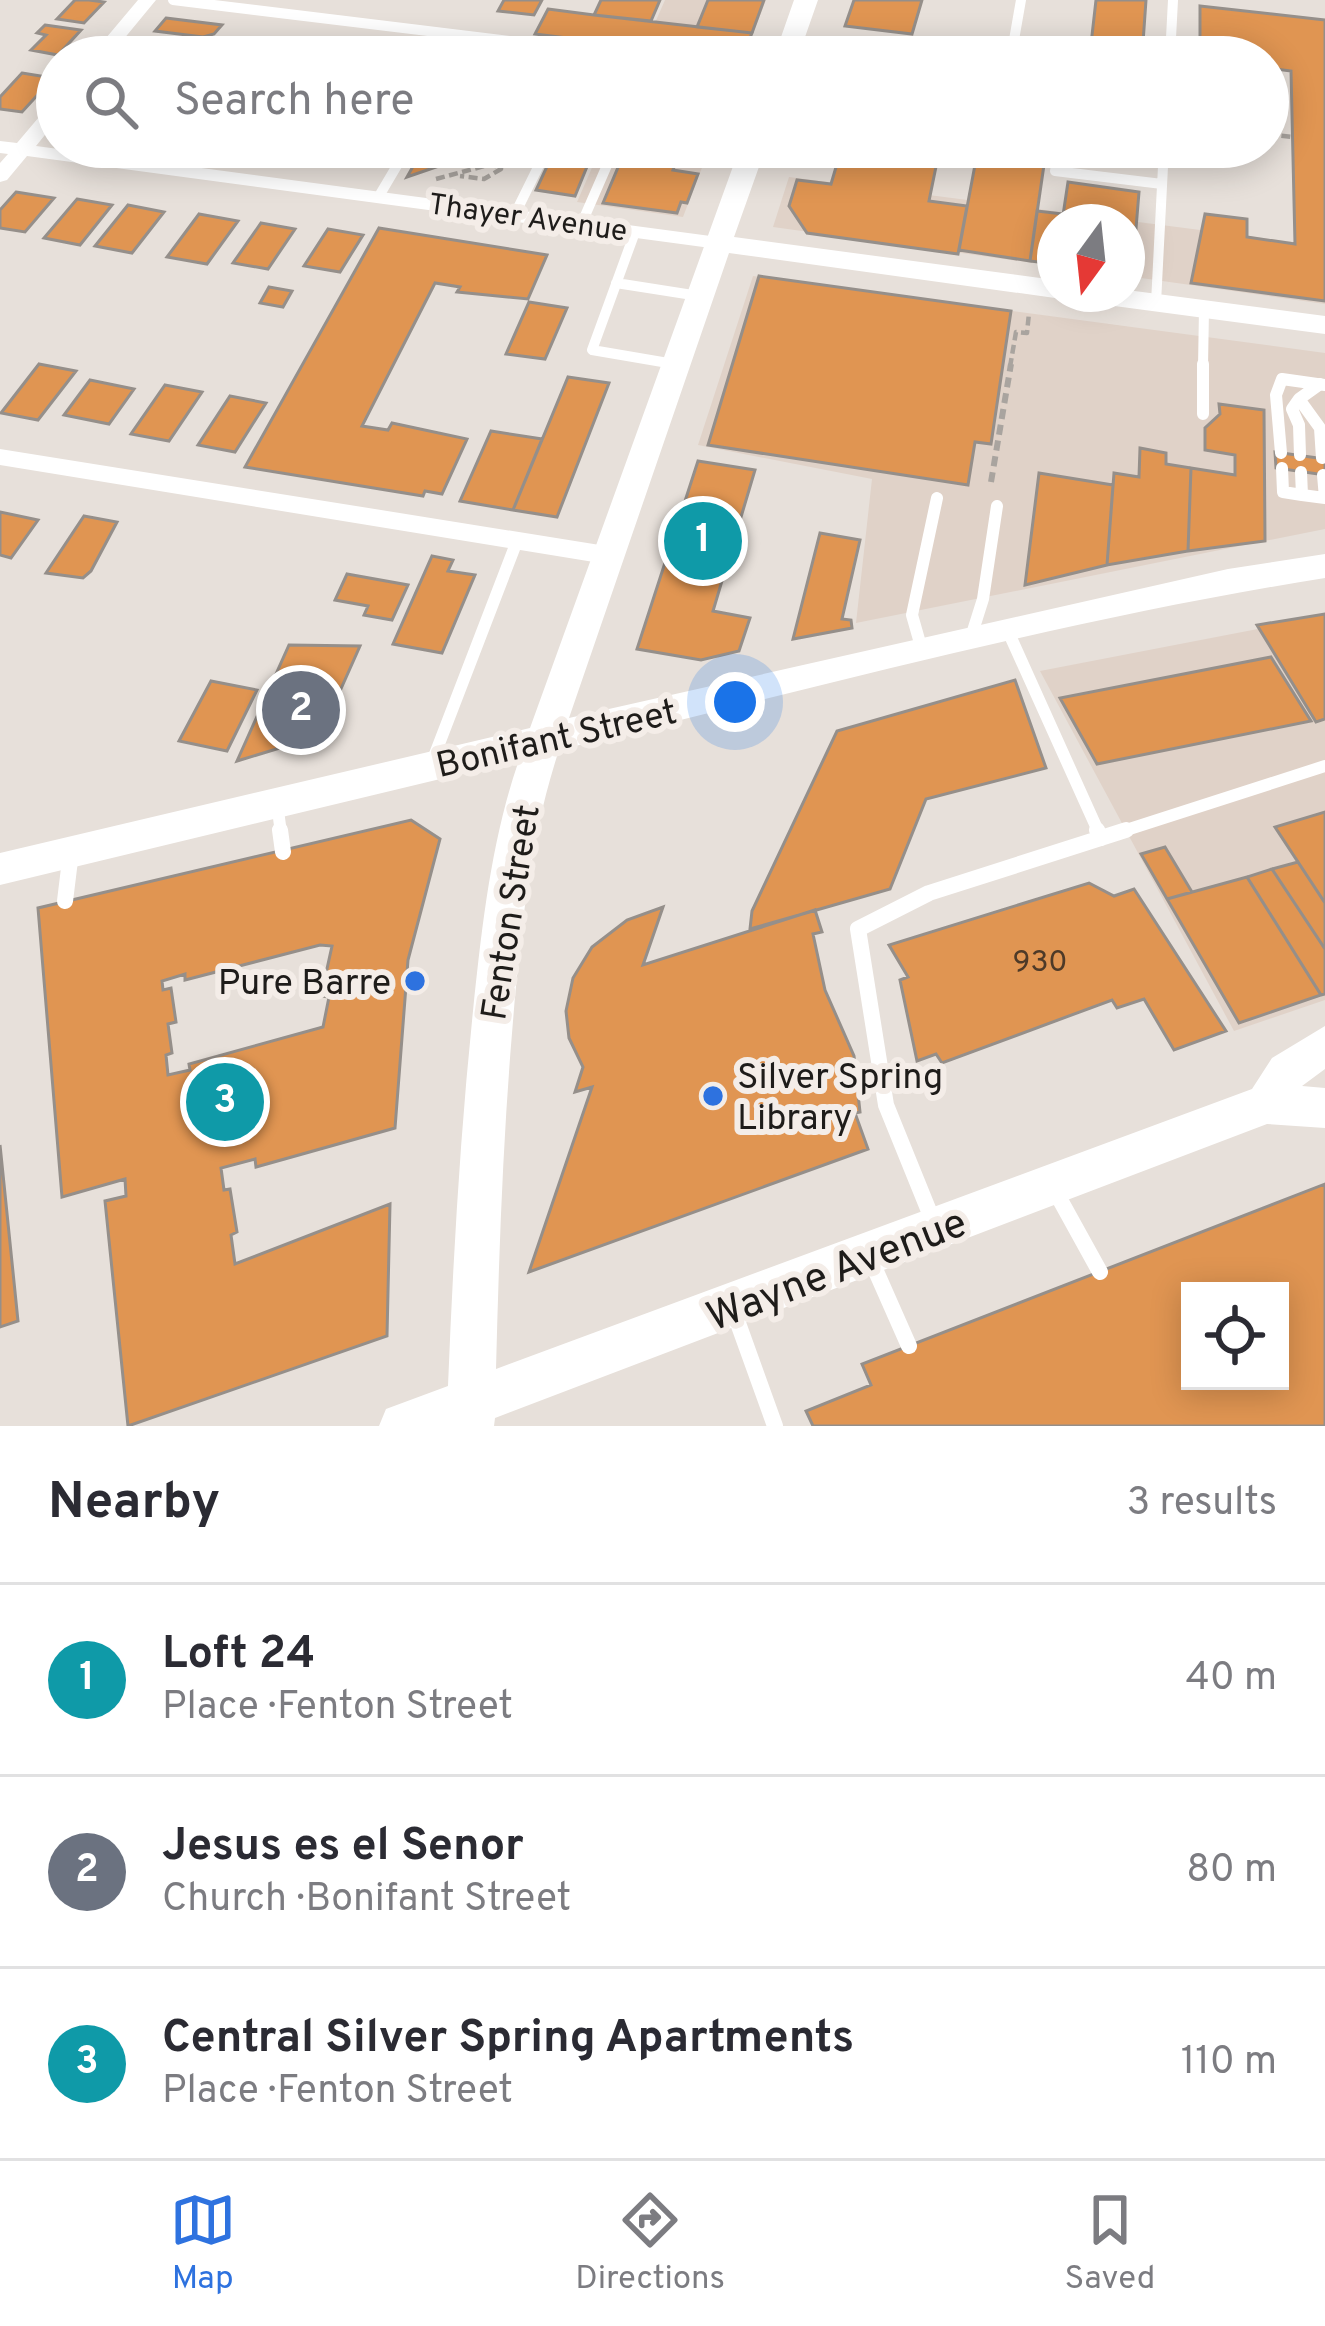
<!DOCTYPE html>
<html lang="en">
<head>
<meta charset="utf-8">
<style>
	:root { --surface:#fff; --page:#f2f2f3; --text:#2b2b33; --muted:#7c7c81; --line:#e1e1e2; --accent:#2e72df }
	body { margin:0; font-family:Overpass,sans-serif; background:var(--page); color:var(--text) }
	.controls { position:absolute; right:36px; bottom:36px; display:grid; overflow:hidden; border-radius:0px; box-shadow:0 6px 30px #0003 }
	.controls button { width:108px; height:108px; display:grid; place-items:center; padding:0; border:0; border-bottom:3px solid var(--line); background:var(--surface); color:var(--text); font:60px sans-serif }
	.compass { position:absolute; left:1037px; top:204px; width:108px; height:108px; border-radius:50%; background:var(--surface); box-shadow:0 6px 30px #0003; rotate:195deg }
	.you { position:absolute; left:735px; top:702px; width:42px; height:42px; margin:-30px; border:9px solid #fff; border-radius:50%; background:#1a73e8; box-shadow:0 0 0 18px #1a73e833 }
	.badge { display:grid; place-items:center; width:78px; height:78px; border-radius:50%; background:var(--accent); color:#fff; font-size:39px; font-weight:700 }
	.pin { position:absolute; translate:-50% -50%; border:6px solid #fff; box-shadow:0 3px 12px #0006 }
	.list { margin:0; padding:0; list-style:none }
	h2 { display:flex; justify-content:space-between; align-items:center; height:156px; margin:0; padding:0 48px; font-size:51px }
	h2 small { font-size:39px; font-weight:400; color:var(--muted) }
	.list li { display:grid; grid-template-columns:78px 1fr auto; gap:36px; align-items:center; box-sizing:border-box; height:192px; padding:0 48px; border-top:3px solid var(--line) }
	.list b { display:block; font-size:45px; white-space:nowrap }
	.list p { margin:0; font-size:39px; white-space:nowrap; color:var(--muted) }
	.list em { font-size:39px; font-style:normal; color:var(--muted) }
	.icon { flex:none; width:66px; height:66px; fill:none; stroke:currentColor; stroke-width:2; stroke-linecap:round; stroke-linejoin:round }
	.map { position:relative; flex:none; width:1325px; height:1426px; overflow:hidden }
	.search { position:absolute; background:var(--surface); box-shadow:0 6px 30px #0003; left:36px; right:36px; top:36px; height:132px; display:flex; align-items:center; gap:30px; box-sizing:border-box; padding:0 42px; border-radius:66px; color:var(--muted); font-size:45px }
	.sheet { height:732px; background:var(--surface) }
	nav { display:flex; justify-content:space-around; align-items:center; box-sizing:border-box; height:168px; border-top:3px solid var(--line); background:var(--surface); font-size:33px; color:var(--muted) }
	nav a { display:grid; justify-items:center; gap:6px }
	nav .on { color:var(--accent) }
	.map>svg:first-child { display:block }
</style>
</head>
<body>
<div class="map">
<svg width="1325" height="1426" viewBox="0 0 1325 1426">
	<rect width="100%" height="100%" fill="#e7e0da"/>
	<path fill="#e0d2c8" d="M665 0H766L744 57H640Z
		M601 147H710L683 217 577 202Z
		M789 177 1325 246V304L1127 276V222H1055V266L773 227Z
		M753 276 1325 353V529L856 623 872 479 698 445Z
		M1325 616V1000L1234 1031 1040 671Z"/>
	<path fill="#e09552" stroke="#958f8a" stroke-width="3" fill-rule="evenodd" d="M75 0H89L104 2 84 23 57 19Z
		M504 0H542L534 15 498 11Z
		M601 0H660L651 21 594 15Z
		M708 0H764L752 33 697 27Z
		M854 0H922L912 34 845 26Z
		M1096 0H1146L1142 57 1090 53Z
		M1200 6 1325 20V301L1191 283 1205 214 1247 219V237L1295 244 1291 71 1268 68V57H1200Z
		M548 9 594 15 752 33 745 49 660 39 656 49 535 34Z
		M166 18 222 25 214 34 203 37 155 31Z
		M45 25 81 30 58 55 31 50 46 35 37 33Z
		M482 44 579 56 475 57Z
		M151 45 189 49 183 57H141Z
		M22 73 53 78 22 112 0 109V97Z
		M366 147H401L393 161 360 156Z
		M424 147H494L407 177Z
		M556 147H595L575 196 536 190Z
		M842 147H940L929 201 967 206 958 254 807 233 789 206 797 180 831 184Z
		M978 149 1045 158 1030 261 959 250Z
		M622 158 675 165 673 170 698 174 687 203 681 202 677 213 603 203Z
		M1068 182 1139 192 1132 277H1127V222H1062Z
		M16 192 54 198 25 232 0 228V210Z
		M77 199 112 205 80 245 44 238Z
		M128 205 164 212 132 253 95 246Z
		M1037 211 1063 214 1062 222H1055V264L1030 261Z
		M199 214 238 221 207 264 167 257Z
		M261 223 295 229 268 269 233 263Z
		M379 228 547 255 528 299 457 292 460 287 435 283 362 426 388 430 392 423 467 439 442 494 425 491 423 496 245 467Z
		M328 229 363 235 340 272 304 266Z
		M759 276 1011 311 991 444 975 442 968 485 708 445Z
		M269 287 292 291 283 307 260 303Z
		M529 302 567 308 545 359 506 354Z
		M39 364 76 371 38 420 1 413Z
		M568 377 609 383 557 517 513 510Z
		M90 380 134 389 109 424 64 415Z
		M165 385 202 392 169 441 131 434Z
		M230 396 266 403 235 452 198 445Z
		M1219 404 1264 410 1265 541 1188 551 1191 468 1235 475V455L1205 450V428L1220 414Z
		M491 431 542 439 513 510 460 501Z
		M1140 448 1166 453V464L1191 468 1188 551 1107 565 1114 473 1139 477Z
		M1275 452 1325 459V475L1276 468Z
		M698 461 755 470 713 611 750 618 739 651 701 660 637 649Z
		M1039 473 1113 485 1107 565 1025 585Z
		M0 512 38 520 11 558 0 555Z
		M84 516 117 522 91 571 83 578 46 573Z
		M820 533 860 540 842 619 851 620 852 628 793 639Z
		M432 556 453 560 448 571 475 575 442 653 393 644Z
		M347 574 408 585 392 620 364 615 368 606 335 600Z
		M1325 614V719L1316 722 1257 625Z
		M289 645 360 646 315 747 296 743 237 761Z
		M1271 657 1311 721 1097 764 1060 698Z
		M1015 680 1046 768 926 799 890 889 750 929 752 911 837 731Z
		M211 681 257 690 227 751 179 741Z
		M1325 812V903L1275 827Z
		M411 820 440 839 408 960 395 1128 256 1167 255 1159 221 1168 224 1190 230 1189 237 1232 231 1235 235 1264 390 1204 387 1336 128 1426 105 1201 126 1196 125 1179 62 1197 38 908ZM320 945 332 946 321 996 329 997 323 1027 189 1064 190 1070 168 1075 166 1055 172 1053 168 1024 176 1022 171 988 163 990 162 981 185 974V980Z
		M1165 847 1192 892 1167 899 1141 854Z
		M1298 862 1325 903V949L1272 869Z
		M1272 869 1325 949V994L1321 995 1247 877Z
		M1247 877 1321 995 1239 1023 1167 899Z
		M1089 883 1114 896 1134 889 1226 1031 1174 1050 1144 999 1117 1008 1112 1000 942 1063 936 1054 917 1061 900 980 908 977 889 945Z
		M663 907 643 965 815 910 822 932 813 934 825 990 854 1056 860 1112 855 1113 868 1149 529 1272 592 1087 575 1092 583 1067 569 1038 566 1011 573 978 592 947 627 920Z
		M0 1145 18 1321 0 1327Z
		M1325 1184V1426H813L806 1411 871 1385 862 1364ZM1190 1291H1280V1381H1190Z"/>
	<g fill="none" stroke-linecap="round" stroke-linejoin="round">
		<path stroke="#a9a49f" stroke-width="4.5" stroke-dasharray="9 4.5" stroke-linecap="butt" d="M1268 134 1292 137
			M436 179 492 164 501 169 484 179 460 176
			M1010 367 1016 332 1027 333 1029 313"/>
		<path stroke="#a9a49f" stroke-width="6" stroke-dasharray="10 6" stroke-linecap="butt" d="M991 482 1011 364"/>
		<path stroke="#fff" stroke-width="10" d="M173 0 641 57
			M850 50 903 57
			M1011 54 1039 57
			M444 57 451 34
			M1011 57 1021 0
			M1170 57 1173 0
			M620 147 748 163
			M1008 147 1058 153 1055 171 1162 184
			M379 196 408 147
			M514 216 548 147
			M581 225 615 147
			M635 232 592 350 674 364
			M616 283 699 296
			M1156 303 1164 147
			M1203 367 1204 309"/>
		<path stroke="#fff" stroke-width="12" d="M1320 384 1299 399 1320 428 1322 458
			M1299 399 1292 409 1299 425 1300 455
			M1203 414V364
			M1281 453 1276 395 1282 379 1325 385
			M1282 468 1283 492 1302 495
			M1301 472 1302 495 1325 498
			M1323 475 1325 498
			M1007 629 1099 833
			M971 637 983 599 997 506
			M922 650 912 615 937 498
			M432 762 517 541
			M277 803 281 833
			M1117 833 1325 766"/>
		<path stroke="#fff" stroke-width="16" d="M280 830 283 852
			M1097 830 1101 838
			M65 901 71 852
			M1053 1187 1100 1272
			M933 1221 886 1105 858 929 929 893 1126 830
			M871 1260 909 1346
			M734 1312 775 1426"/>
		<path fill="#fff" fill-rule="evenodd" d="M138 0H156L109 57H90Z
			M57 102V120L36 146 718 237 728 243 718 249 27 156 7 180 0 182V163L8 154 0 153V141L17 143 50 104Z
			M0 449 606 546 618 555 606 564 0 465Z"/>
		<path fill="#fff" fill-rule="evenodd" d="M794 0H818L798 57H774Z
			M740 147H766L734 237 1055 280V294H1066L1055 298 729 253 569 718 1228 569 1325 554V578C1067 619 813 688 559 750 530 838 521 929 513 1021 503 1137 499 1252 496 1369L1252 1089 1272 1058 1325 1026V1069L1302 1086 1325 1088V1128L1267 1124 495 1418 494 1426H379L386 1409 448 1386C453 1261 460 1136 473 1011 482 926 491 841 519 760L0 885V853L530 728Z
			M1127 290 1325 316V334L1092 303 1078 294H1127Z"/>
	</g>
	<g fill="#2e72df" stroke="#f4ede8" stroke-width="4.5">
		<circle cx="415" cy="981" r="12"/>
		<circle cx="713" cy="1096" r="12"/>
	</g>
	<g text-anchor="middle" stroke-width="12" stroke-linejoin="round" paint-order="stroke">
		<g font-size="30" fill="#1e1c1a" stroke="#f4ede8">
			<text transform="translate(528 217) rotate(8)" y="10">Thayer Avenue</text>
		</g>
		<g font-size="30" fill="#4e3a28">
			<text x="1040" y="971">930</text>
		</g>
		<g font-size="36" fill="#1e1c1a" stroke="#f4ede8">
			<text transform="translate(556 737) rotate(-13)" y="13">Bonifant Street</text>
			<text transform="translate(509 912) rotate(-81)" y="13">Fenton Street</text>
		</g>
		<g font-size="36" fill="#1e1c1a" stroke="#f4ede8" text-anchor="end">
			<text x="391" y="994">Pure Barre</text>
			<text x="737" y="1088" text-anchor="start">Silver Spring<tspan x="737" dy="41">Library</tspan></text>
		</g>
		<g font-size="42" fill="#1e1c1a" stroke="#f4ede8">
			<text transform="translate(836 1268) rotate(-21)" y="15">Wayne Avenue</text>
		</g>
	</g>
</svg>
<div class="controls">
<button><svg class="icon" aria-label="locate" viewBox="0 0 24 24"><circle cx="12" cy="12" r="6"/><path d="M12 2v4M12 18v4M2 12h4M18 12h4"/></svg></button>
</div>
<svg class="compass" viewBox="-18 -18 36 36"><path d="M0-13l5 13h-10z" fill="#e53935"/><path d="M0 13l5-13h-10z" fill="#7c7c81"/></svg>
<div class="you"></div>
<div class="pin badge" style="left:703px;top:541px;background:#0f9aa8">1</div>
<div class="pin badge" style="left:301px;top:710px;background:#6b7280">2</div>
<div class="pin badge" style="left:225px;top:1102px;background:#0f9aa8">3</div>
<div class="search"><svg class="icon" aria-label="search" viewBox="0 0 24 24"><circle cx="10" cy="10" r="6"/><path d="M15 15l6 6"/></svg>Search here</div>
</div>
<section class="sheet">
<h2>Nearby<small>3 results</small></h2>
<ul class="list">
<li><span class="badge" style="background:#0f9aa8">1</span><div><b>Loft 24</b><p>Place · Fenton Street</p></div><em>40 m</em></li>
<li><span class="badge" style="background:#6b7280">2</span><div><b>Jesus es el Senor</b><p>Church · Bonifant Street</p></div><em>80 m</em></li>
<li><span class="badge" style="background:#0f9aa8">3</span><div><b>Central Silver Spring Apartments</b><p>Place · Fenton Street</p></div><em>110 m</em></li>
</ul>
</section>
<nav>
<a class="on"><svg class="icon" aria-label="map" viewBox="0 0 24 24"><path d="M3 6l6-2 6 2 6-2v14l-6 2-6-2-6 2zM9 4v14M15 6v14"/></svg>Map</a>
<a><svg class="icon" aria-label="directions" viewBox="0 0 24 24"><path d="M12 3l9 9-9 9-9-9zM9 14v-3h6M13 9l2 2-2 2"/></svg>Directions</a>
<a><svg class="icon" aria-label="saved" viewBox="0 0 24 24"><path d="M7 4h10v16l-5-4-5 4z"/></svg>Saved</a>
</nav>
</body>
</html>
